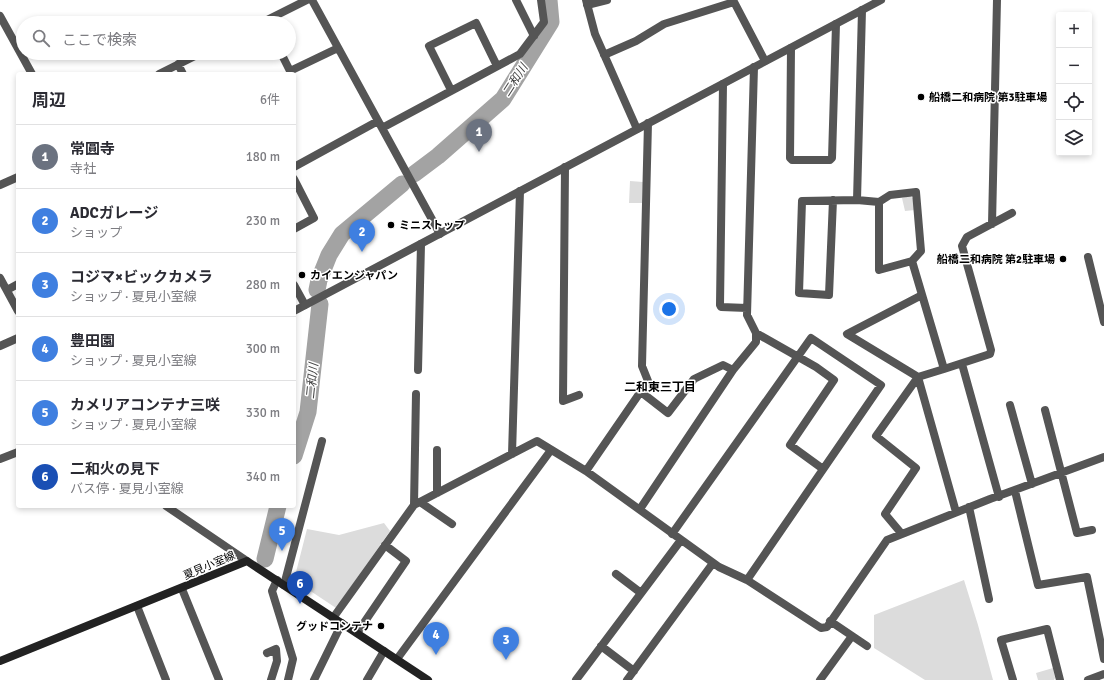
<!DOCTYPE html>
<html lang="ja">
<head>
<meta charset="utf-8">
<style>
	:root { --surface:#fff; --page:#f7f7f7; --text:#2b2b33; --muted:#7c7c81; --line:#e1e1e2; --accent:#000 }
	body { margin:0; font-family:Signika,"Noto Sans JP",sans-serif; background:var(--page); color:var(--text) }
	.controls { position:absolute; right:12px; top:12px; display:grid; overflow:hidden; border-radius:4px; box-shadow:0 2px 6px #0003 }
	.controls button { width:36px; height:36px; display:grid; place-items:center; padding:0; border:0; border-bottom:1px solid var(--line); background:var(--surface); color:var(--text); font:20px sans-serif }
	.you { position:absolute; left:669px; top:309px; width:14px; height:14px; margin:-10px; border:3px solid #fff; border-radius:50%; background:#1a73e8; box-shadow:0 0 0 6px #1a73e833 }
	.badge { display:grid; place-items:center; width:26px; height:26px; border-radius:50%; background:var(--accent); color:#fff; font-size:13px; font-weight:700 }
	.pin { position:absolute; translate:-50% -33px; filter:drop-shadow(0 1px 2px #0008) }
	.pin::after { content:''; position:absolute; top:21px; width:14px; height:12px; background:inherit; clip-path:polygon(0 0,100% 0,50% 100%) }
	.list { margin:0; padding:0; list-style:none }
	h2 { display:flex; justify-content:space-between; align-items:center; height:52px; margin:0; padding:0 16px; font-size:17px }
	h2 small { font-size:13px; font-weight:400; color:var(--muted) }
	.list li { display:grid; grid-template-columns:26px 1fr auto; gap:12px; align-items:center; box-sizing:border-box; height:64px; padding:0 16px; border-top:1px solid var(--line) }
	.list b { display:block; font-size:15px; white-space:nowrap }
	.list p { margin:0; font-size:13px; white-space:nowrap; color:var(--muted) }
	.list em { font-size:13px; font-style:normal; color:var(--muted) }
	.icon { flex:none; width:22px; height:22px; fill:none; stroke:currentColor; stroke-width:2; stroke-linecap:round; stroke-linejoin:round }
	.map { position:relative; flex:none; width:1104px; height:680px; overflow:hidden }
	.search { position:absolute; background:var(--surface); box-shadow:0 2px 6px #0003; left:16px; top:16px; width:280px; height:44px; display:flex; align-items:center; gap:10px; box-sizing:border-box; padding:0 14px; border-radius:22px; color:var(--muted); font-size:15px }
	.panel { position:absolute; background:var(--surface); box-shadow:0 2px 6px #0003; left:16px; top:72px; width:280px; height:436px; border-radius:4px }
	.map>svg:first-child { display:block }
</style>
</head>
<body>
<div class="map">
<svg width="1104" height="680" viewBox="0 0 1104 680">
	<rect width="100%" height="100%" fill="#fff"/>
	<path fill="#dcdcdc" d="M630 181 643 182 642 203H629Z
		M910 196 914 199 915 210 905 211 902 198Z
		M384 523 390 531 336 608 294 580 307 529 339 535Z
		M964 580 978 625 993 680H925L874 648V615Z
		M1053 668 1055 678 1054 680H1038L1036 673Z"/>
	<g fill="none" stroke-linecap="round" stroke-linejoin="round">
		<path stroke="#a3a3a3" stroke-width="17" d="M414 174 438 156 503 99 551 22 549 0
			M317 290 319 280 329 255 342 234 402 184
			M294 456 308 412 320 304
			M265 559 278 506"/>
		<path stroke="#555" stroke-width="8" d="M312 0 440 234
			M516 0 534 36
			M586 0 595 34 637 129
			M733 0 765 61
			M587 5 607 0
			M0 16 32 74
			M261 23 307 0
			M791 48 790 158 792 160H830L832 158 836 24
			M281 53 290 71 338 48
			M604 55 636 41 664 24 734 2
			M178 64 183 74
			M159 74 201 53
			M723 84 720 305 721 307 747 308
			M451 90 429 46 476 23 497 66
			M382 128 520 54 544 22 541 0
			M294 167 378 121
			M565 167 563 401 579 395
			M294 179 314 218 294 229
			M0 185 18 177
			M833 200 829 295 799 293 802 201 857 200 862 10
			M857 200 879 202 890 195 916 192 921 251 912 261 879 270V202
			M992 224 997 0
			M1088 257 1104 322
			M0 278 18 311
			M294 285 305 305
			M7 290 18 284
			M922 295 847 334 918 377 956 512
			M756 333 816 367 834 380 790 445 823 469
			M0 346 18 338
			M962 364 999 497
			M944 369 990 354 991 350 962 246 967 237 1012 213
			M418 370 421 244
			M641 392 668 413 694 379 723 365 733 370
			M1010 405 1032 484
			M1045 410 1077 533 1092 530
			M437 450V493
			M512 454 520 191
			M586 471 648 381 642 366 648 123
			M1015 491 1038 585 1087 577 1104 659
			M420 502 452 524
			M414 505 416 394
			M969 507 989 599
			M640 509 733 370 756 342V333L747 315 754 67
			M901 533 885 514 916 468 876 436 918 377 944 369 912 261
			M672 534 811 338 881 385 747 580
			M616 574 641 593
			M277 580 272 591 293 659 288 680
			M284 585 322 441
			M182 589 219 680
			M137 606 166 680
			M333 618 414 505 537 441 586 471 719 567 747 580 821 628 827 627 887 540 990 499 1104 457
			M830 621 867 646
			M357 633 406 561 385 545
			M601 646 634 671
			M267 653 276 649 277 661 271 680
			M397 659 551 450
			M314 680 342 623
			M367 680 384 651
			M576 680 681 540
			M627 680 713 563
			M820 680 852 636
			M1013 680 1001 640 1047 629 1060 680
			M1088 680 1104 674"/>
		<path stroke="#555" stroke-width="8" d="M294 311 881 0
			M0 459 18 452
			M166 506 247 561"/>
		<path stroke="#222" stroke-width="8" d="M0 661 247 561 428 680"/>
	</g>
	<g fill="#000" stroke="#fff" stroke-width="1.5">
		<circle cx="921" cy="97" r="4"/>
		<circle cx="391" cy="225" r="4"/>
		<circle cx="1063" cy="259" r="4"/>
		<circle cx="302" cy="275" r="4"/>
		<circle cx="381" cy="626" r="4"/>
	</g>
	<g text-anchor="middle" stroke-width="3" stroke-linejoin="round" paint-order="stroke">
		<g font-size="11" font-weight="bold" fill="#000" stroke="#fff" text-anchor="start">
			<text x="929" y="101">船橋二和病院 第3駐車場</text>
			<text x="399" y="229">ミニストップ</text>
			<text x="1055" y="263" text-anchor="end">船橋二和病院 第2駐車場</text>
			<text x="310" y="279">カイエンジャパン</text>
			<text x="373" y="630" text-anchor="end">グッドコンテナ</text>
		</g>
		<g font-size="11" fill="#000" stroke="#fff">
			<text transform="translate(209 565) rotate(-23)" y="4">夏見小室線</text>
		</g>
		<g font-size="12" font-style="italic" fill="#444" stroke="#fff">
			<text transform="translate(515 80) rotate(-57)" y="4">二和川</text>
			<text transform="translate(312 381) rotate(-84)" y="4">二和川</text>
		</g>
		<g font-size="12" font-weight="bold" fill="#000" stroke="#fff">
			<text x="660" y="391">二和東三丁目</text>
		</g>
	</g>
</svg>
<div class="controls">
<button>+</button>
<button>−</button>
<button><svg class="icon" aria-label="locate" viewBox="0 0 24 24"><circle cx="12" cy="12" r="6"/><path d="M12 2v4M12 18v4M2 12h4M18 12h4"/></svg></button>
<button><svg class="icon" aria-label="layers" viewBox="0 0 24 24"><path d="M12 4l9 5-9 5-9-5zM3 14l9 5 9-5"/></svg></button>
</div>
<div class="you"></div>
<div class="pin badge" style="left:479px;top:152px;background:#6b7280">1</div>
<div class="pin badge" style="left:362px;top:252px;background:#3f7fe0">2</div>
<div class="pin badge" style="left:506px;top:660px;background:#3f7fe0">3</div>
<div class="pin badge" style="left:436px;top:655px;background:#3f7fe0">4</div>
<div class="pin badge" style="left:282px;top:551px;background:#3f7fe0">5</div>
<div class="pin badge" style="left:300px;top:604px;background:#1a4fb4">6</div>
<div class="search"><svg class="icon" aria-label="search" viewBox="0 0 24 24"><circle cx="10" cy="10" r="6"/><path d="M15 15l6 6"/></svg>ここで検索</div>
<section class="panel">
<h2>周辺<small>6件</small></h2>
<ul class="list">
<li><span class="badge" style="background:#6b7280">1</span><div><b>常圓寺</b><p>寺社</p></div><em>180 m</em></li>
<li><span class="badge" style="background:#3f7fe0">2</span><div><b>ADCガレージ</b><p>ショップ</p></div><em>230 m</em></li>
<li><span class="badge" style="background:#3f7fe0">3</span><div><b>コジマ×ビックカメラ</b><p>ショップ · 夏見小室線</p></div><em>280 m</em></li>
<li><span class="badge" style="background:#3f7fe0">4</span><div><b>豊田園</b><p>ショップ · 夏見小室線</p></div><em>300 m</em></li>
<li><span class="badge" style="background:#3f7fe0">5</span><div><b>カメリアコンテナ三咲</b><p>ショップ · 夏見小室線</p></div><em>330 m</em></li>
<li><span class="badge" style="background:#1a4fb4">6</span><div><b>二和火の見下</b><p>バス停 · 夏見小室線</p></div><em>340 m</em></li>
</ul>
</section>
</div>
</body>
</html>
